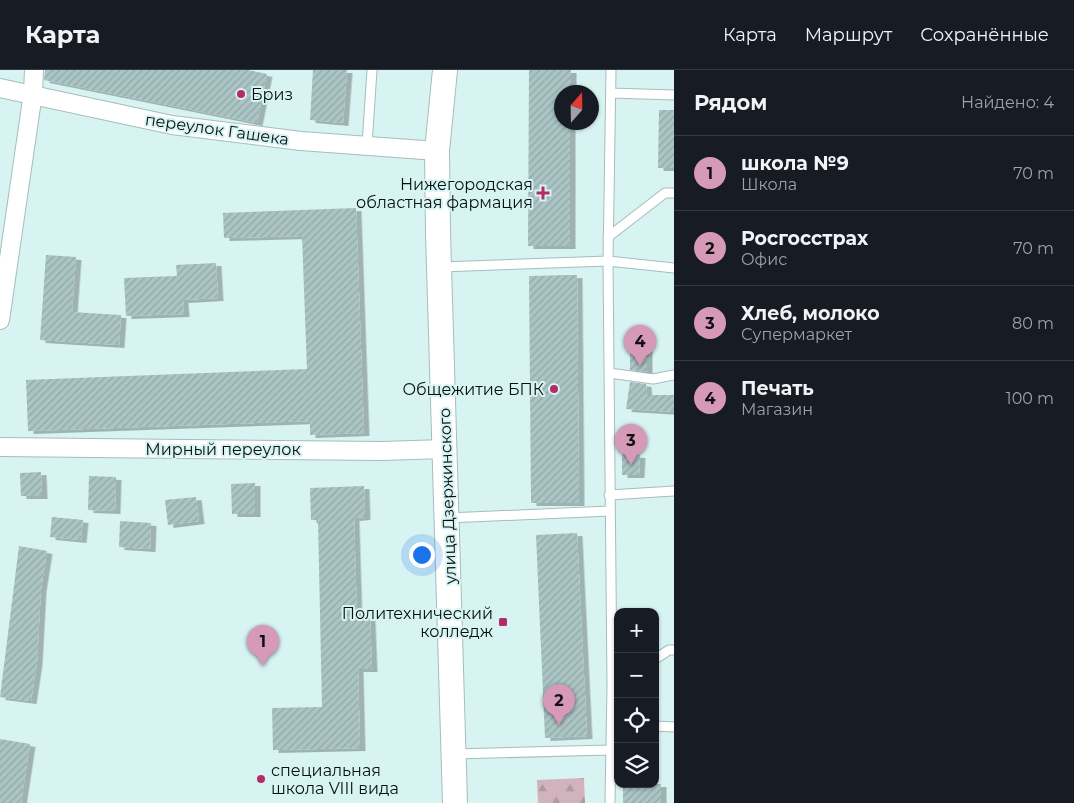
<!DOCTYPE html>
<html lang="ru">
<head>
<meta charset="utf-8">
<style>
	:root { --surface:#171b24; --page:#242831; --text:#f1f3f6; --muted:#9ea1a6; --line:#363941; --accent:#d699b7 }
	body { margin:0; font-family:Montserrat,sans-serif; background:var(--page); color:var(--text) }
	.controls { position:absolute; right:15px; bottom:15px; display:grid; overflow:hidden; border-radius:10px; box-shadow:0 1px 4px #0004 }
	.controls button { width:45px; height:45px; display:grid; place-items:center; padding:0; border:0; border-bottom:1px solid var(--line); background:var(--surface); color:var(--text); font:25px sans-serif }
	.compass { position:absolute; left:554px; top:15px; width:45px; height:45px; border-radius:50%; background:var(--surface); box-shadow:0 1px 4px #0004; rotate:20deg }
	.you { position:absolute; left:421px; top:484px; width:18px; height:18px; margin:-12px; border:4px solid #fff; border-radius:50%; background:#1a73e8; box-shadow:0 0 0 8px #1a73e833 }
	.badge { display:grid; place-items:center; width:32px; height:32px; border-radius:50%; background:var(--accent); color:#111; font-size:16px; font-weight:700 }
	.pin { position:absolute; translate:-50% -41px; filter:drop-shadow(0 1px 2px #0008) }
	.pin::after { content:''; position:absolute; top:26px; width:18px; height:15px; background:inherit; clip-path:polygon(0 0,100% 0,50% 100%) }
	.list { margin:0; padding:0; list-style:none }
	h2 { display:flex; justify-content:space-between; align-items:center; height:65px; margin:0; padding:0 20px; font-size:21px }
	h2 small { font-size:16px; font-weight:400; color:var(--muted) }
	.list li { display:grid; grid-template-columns:32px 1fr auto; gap:15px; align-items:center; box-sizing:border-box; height:75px; padding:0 20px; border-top:1px solid var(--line) }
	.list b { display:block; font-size:19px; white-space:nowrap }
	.list p { margin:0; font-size:16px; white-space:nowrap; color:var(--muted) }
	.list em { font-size:16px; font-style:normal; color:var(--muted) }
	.icon { flex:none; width:28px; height:28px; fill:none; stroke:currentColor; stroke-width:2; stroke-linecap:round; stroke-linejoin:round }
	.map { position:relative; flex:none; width:674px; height:733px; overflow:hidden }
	header { display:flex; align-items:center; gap:30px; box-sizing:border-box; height:70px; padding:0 25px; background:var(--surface); border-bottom:1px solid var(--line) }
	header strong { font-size:24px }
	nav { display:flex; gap:28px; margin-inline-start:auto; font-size:18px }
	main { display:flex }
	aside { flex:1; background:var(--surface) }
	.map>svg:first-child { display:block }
</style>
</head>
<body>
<header>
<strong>Карта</strong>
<nav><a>Карта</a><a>Маршрут</a><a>Сохранённые</a></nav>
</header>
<main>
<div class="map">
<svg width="674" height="733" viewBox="0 0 674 733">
	<defs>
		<pattern id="forest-firs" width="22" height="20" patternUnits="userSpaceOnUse" patternTransform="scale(1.25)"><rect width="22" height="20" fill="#d0b3bc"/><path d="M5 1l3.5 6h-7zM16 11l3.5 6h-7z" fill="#b199a1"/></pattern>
		<pattern id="building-hatch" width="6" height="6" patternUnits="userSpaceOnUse" patternTransform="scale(1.25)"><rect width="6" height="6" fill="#aac5c4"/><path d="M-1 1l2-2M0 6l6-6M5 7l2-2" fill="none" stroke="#91a8a7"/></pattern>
		<filter id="shadow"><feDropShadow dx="5.5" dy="3" stdDeviation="0" flood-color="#0004"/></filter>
	</defs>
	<rect width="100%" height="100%" fill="#d7f3f2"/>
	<path fill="url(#forest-firs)" d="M584 708 585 733H538L537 710Z"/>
	<path fill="url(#building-hatch)" filter="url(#shadow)" d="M45 0H248L267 4 257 53 44 10Z
		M313 0H347L343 53 310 50Z
		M529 0H571V22H562V52H570V176H528Z
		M659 40H674V98H658Z
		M356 138 364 363 310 365V351L28 361 26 310 307 299 302 166 224 168 223 143Z
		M46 185 76 187 72 242 121 245 119 275 40 270Z
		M216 193 218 228 183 230 184 244 126 246 124 208 177 206 176 195Z
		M570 205H577L579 433H531L529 206Z
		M630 279H647V302L630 300Z
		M630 312 646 314 647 325H674V342L626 339Z
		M622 384 640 385 639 405H622Z
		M41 402 42 426H21L20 403Z
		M89 406 116 407 115 441 88 440Z
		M255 413V444H232L231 414Z
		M364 416 365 447 354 448 357 548H370L372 599H358L360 678 273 680 272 638 322 637 318 450H311L310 418Z
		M196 427 199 451 168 455 165 430Z
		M52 447 83 450 81 470 50 467Z
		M120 451 151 453 150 479 119 477Z
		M577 463 587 666 545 668 536 465Z
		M19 476 47 481 41 519 37 592 31 631 0 627Z
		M0 669 30 674 21 733H0Z
		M623 714H661V733H623Z"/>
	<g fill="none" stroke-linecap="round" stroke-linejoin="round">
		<g stroke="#a4bebd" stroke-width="11">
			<path id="lane" d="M611 0 608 191 674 198
				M611 23 674 25
				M367 75 372 0
				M608 167 665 123H674
				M441 197 608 191 612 615 610 733
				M609 303 653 309 674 305
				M609 425 674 421
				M447 448 610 441
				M655 589 669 580H674
				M655 656 674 657
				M455 684 609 680"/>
		</g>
		<g stroke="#a4bebd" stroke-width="20">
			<path id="street" d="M0 18 172 55 301 71 437 81
				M0 250 33 23 34 0
				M0 377 381 381 445 379"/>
		</g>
		<g stroke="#a4bebd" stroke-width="26">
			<path id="secondary" d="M445 0 437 81 438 163 455 733"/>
		</g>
		<use href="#lane" stroke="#fff" stroke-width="9"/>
		<use href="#street" stroke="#fff" stroke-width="18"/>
		<use href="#secondary" stroke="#fff" stroke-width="24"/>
	</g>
	<g fill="#b42b6a" stroke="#d7f3f2" stroke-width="2">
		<circle cx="241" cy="24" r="5"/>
		<path d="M540.5 115.5h5v5h5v5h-5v5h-5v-5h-5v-5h5z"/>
		<circle cx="554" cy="319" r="5"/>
		<rect x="498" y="547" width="10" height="10" rx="2.5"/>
		<circle cx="261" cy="709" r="5"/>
	</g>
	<g text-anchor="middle" stroke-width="4" stroke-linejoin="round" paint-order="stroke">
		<g font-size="16" fill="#071010" stroke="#d7f3f2" text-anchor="end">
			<text x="251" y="30" text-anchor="start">Бриз</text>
			<text x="533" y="120">Нижегородская<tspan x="533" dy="18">областная фармация</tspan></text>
			<text x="544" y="325">Общежитие БПК</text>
			<text x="493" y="549">Политехнический<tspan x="493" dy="18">колледж</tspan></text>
			<text x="271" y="706" text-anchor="start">специальная<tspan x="271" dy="18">школа VIII вида</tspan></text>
		</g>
		<g font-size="16" fill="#071010" stroke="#d7f3f2">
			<text transform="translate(217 59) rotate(8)" y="6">переулок Гашека</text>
			<text x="223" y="385">Мирный переулок</text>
			<text transform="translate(447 426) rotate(-92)" y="6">улица Дзержинского</text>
		</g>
	</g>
</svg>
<div class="controls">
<button>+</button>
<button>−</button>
<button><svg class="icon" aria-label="locate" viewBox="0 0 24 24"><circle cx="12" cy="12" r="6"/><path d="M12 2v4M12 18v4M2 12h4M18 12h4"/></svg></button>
<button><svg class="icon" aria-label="layers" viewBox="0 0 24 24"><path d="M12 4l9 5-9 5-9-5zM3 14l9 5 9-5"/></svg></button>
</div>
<svg class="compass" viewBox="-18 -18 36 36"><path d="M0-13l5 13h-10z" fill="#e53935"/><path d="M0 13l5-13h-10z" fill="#9ea1a6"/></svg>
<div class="you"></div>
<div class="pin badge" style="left:263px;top:596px">1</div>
<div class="pin badge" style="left:559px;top:655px">2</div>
<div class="pin badge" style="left:631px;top:395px">3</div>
<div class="pin badge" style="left:640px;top:296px">4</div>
</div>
<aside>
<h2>Рядом<small>Найдено: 4</small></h2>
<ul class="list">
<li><span class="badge">1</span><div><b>школа №9</b><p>Школа</p></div><em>70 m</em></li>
<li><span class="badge">2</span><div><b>Росгосстрах</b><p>Офис</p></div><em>70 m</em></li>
<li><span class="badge">3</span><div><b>Хлеб, молоко</b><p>Супермаркет</p></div><em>80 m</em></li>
<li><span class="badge">4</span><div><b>Печать</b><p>Магазин</p></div><em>100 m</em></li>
</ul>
</aside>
</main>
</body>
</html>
